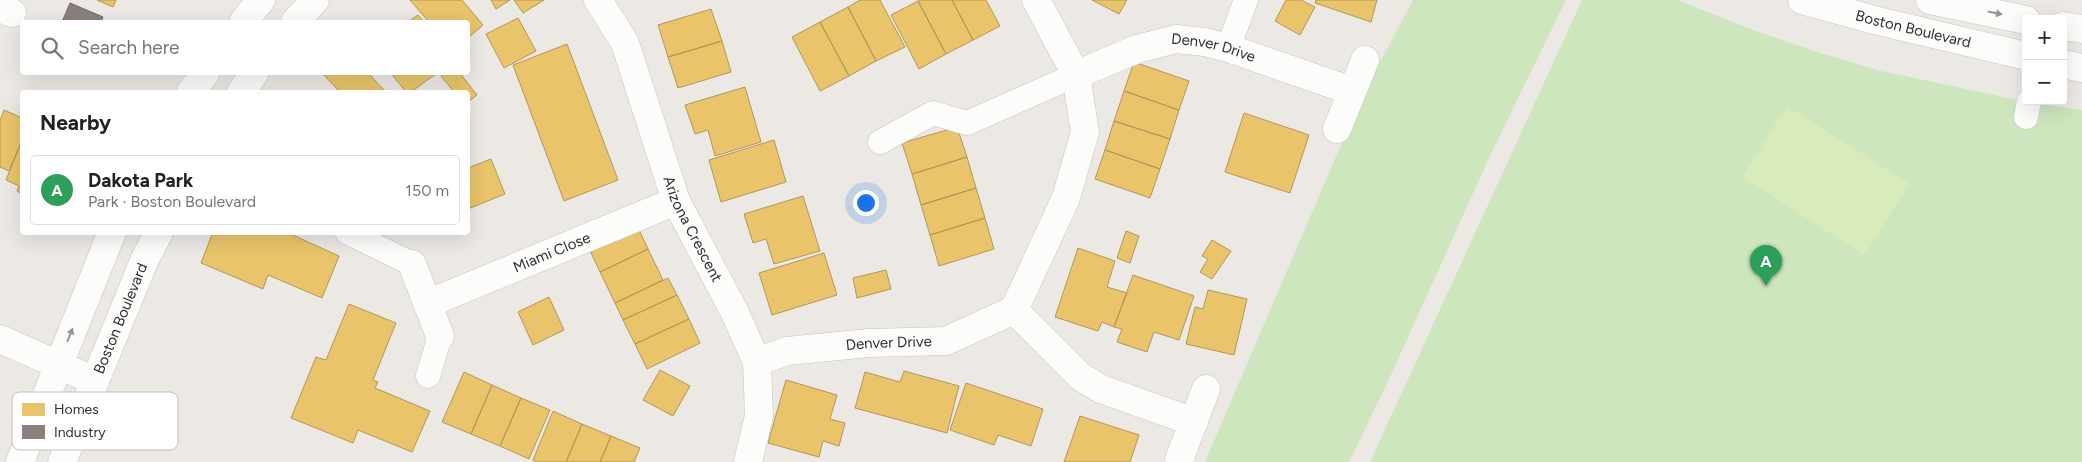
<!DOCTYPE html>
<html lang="en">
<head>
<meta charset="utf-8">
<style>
	:root { --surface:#fff; --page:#f2f2f2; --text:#222; --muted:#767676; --line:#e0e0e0; --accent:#0f766e }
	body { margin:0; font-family:Figtree,sans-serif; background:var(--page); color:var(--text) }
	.controls { position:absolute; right:15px; top:15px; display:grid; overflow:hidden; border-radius:5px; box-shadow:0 5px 20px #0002 }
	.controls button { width:45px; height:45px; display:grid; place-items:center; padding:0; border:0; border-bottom:1px solid var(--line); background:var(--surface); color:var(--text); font:25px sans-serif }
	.you { position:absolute; left:865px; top:202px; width:18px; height:18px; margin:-12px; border:4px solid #fff; border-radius:50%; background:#1a73e8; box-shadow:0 0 0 8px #1a73e833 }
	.badge { display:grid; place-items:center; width:32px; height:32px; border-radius:50%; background:var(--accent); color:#fff; font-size:16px; font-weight:700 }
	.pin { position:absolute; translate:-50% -41px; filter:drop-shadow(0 1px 2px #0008) }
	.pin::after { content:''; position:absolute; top:26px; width:18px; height:15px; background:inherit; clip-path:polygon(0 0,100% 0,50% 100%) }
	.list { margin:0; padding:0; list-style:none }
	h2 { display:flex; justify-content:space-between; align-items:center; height:65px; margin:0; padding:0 20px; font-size:21px }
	h2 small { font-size:16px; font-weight:400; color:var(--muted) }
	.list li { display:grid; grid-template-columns:32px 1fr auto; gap:15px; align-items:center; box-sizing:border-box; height:70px; margin:0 10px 10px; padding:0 10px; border:1px solid var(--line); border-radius:5px }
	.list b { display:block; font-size:19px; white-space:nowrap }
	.list p { margin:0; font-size:16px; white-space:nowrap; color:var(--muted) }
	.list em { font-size:16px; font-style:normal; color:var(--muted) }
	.icon { flex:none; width:28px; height:28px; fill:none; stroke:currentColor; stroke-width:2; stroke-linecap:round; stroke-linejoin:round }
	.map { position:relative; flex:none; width:2082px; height:462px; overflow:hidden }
	.search { position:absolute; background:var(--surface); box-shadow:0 5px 20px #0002; left:20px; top:20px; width:450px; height:55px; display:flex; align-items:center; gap:12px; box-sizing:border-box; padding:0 18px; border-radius:5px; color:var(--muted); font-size:19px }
	.panel { position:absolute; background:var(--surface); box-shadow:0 5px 20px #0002; left:20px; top:90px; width:450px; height:145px; border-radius:5px }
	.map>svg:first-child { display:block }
</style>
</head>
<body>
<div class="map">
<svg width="2082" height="462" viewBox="0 0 2082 462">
	<rect width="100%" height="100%" fill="#ece8e4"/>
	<path fill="#cee6be" d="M1413 0H1566L1489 158 1386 386 1349 462H1205L1362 96Z
		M1582 0H1677L1753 30 1820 53 1881 71 2027 102 2082 110V462H1370Z"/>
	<path fill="#d9eabb" d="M1787 106 1910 184 1864 255 1742 177Z"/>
	<path fill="#e9c46a" stroke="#b19758" d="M97 0H116L113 7Z
		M410 0H462L483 25 468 38V22H429Z
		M491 0H510L496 9Z
		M514 0H544L523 13Z
		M860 0H880L905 47 876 61 848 7Z
		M920 0H952L973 40 946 54 918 1Z
		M952 0H986L1000 26 973 40Z
		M1092 0H1127L1119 14Z
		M1286 0H1301L1315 7 1300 35 1275 21Z
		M1316 0H1377L1371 22 1315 3Z
		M918 1 946 54 919 69 891 15Z
		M848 7 876 61 849 76 820 22Z
		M711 9 722 41 668 57 658 25Z
		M418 15 424 22H408Z
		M518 18 536 51 504 68 486 34Z
		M820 22 849 76 820 91 792 37Z
		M722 41 731 72 678 88 668 57Z
		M567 44 618 180 564 201 513 65Z
		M1134 62 1189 81 1179 110 1124 91Z
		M321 72H367L386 92H340Z
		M390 72H437V73L411 92H406Z
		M445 72H459L477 95 468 102V92H454L441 76Z
		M745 87 761 142 715 156 708 130 695 134 685 105Z
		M1124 91 1179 110 1170 139 1114 121Z
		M4 110 22 118V140L9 171 0 167V121Z
		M1244 113 1309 135 1290 193 1225 172Z
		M1114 121 1170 139 1160 169 1105 150Z
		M957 127 967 157 912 174 902 143Z
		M22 140V194L17 191 19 186 6 180Z
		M774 140 786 182 721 202 709 160Z
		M1105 150 1160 169 1150 198 1095 179Z
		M967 157 976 188 921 205 912 174Z
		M491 159 505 194 468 209V168Z
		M976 188 985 218 930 235 921 205Z
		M803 196 820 251 774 264 766 239 753 243 744 214Z
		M985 218 994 249 939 266 930 235Z
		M634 219 648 249 600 272 586 242Z
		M1126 231 1139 236 1130 263 1117 258Z
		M213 232H286L339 256 322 298 268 275 263 289 201 263Z
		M1212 240 1231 251 1212 279 1200 272 1208 259 1202 256Z
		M1078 248 1115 261 1107 287 1127 293 1114 327 1102 322 1098 331 1055 317Z
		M648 249 663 280 615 303 600 272Z
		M824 253 837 295 772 315 759 273Z
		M886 270 891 289 857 298 853 278Z
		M1133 275 1194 296 1179 340 1154 332 1147 352 1117 342 1122 329 1114 327Z
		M668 278 677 295 623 320 615 303Z
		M1208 290 1247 299 1234 355 1186 344 1195 307 1203 309Z
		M677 295 689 319 635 344 623 320Z
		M549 297 564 330 533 345 518 312Z
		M349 304 396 323 373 380 378 382 375 388 430 411 412 452 358 430 353 443 291 418 316 357 326 360Z
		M689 319 700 343 647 369 635 344Z
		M660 370 690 386 673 416 643 400Z
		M904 371 959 386 947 433 855 408 865 372 900 382Z
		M464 372 492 385 471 434 442 422Z
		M786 380 837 395 830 419 845 423 839 446 823 441 819 457 768 443Z
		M966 383 1043 409 1031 446 998 435 994 445 950 430Z
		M492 385 521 398 500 446 471 434Z
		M521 398 550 410 529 459 500 446Z
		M553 411 582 424 566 462H536L533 460Z
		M1080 416 1139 435 1130 462H1064Z
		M582 424 611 436 600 462H566Z
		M611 436 640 448 634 462H600Z"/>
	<path fill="#8a817c" stroke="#6e6865" d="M70 3 103 17 101 22H62Z"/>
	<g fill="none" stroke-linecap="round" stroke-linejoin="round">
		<g stroke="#c5c4c5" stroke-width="25">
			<path id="service" d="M1228 48 1246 0
				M2026 117 2029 101
				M880 142 933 113 967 123 1076 75
				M347 232 412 264
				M428 376 440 336"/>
		</g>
		<g stroke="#c5c4c5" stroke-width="29">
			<g id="minor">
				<path id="s1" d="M598 0 625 43 676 201 734 311 757 362 759 416 748 462"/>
				<path d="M0 8 12 13"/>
				<path id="s2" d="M1076 75 1137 49 1176 39 1205 42 1228 48 1352 91"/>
				<path d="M1337 129 1365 60"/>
				<path d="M412 264 440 336"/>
				<path id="s3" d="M427 304 676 201"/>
				<path d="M1014 310 1081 377 1101 389 1194 422"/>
				<path id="s4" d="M757 362 787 351 869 343 946 341 1014 310 1066 198 1085 132 1076 75 1036 0"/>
				<path d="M1179 460 1206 389"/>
			</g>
		</g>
		<g stroke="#c5c4c5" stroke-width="29">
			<g id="tertiary">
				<path id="s5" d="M1802 0 1874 20 2026 56"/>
				<path d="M1930 0 2026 20"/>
				<path d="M243 22 261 0"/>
				<path d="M295 22 315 0"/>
				<path d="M2063 26 2082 29"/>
				<path d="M2063 64 2082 68"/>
				<path d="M191 92 206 72"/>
				<path d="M241 92 255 72"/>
				<path d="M0 339 95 381"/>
				<path d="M20 462 112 232"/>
				<path id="s6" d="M62 462 144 261 159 232"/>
			</g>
		</g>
		<use href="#service" stroke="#fcfcfb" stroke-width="24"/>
		<use href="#minor" stroke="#fcfcfb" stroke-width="28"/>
		<use href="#tertiary" stroke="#fcfcfb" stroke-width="28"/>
	</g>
	<defs><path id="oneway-solid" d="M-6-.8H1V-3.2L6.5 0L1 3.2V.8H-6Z" transform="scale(1.25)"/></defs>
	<g fill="#959594">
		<use href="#oneway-solid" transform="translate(1995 13) rotate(11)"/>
		<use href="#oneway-solid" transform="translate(70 335) rotate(-68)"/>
	</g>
	<g text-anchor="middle" stroke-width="5" stroke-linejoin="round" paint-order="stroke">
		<g font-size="15" fill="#2e2e2e" stroke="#fff">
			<text dy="5" stroke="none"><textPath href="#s5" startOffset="115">Boston Boulevard</textPath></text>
			<text dy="5" stroke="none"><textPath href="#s2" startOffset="145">Denver Drive</textPath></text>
			<text dy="5" stroke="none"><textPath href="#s1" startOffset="249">Arizona Crescent</textPath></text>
			<text dy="5" stroke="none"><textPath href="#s3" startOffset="135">Miami Close</textPath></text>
			<text dy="5" stroke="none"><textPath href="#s6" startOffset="155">Boston Boulevard</textPath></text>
			<text dy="5" stroke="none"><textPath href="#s4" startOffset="134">Denver Drive</textPath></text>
		</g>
	</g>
	<rect x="12" y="392" width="166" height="58" rx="8" fill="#fff" stroke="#c0c0c0" stroke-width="1"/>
	<rect x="22" y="403" width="23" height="13" fill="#e9c46a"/>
	<rect x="22" y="425" width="23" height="14" fill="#8a817c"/>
	<g font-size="14" fill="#2e2e2e">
		<text x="54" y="414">Homes</text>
		<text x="54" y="437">Industry</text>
	</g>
</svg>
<div class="controls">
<button>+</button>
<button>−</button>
</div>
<div class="you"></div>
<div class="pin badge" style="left:1766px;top:286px;background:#2e9e5b">A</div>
<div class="search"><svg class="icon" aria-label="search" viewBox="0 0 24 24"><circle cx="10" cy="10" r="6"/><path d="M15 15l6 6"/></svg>Search here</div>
<section class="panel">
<h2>Nearby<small></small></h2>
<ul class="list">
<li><span class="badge" style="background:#2e9e5b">A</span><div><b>Dakota Park</b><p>Park · Boston Boulevard</p></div><em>150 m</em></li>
</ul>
</section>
</div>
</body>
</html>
